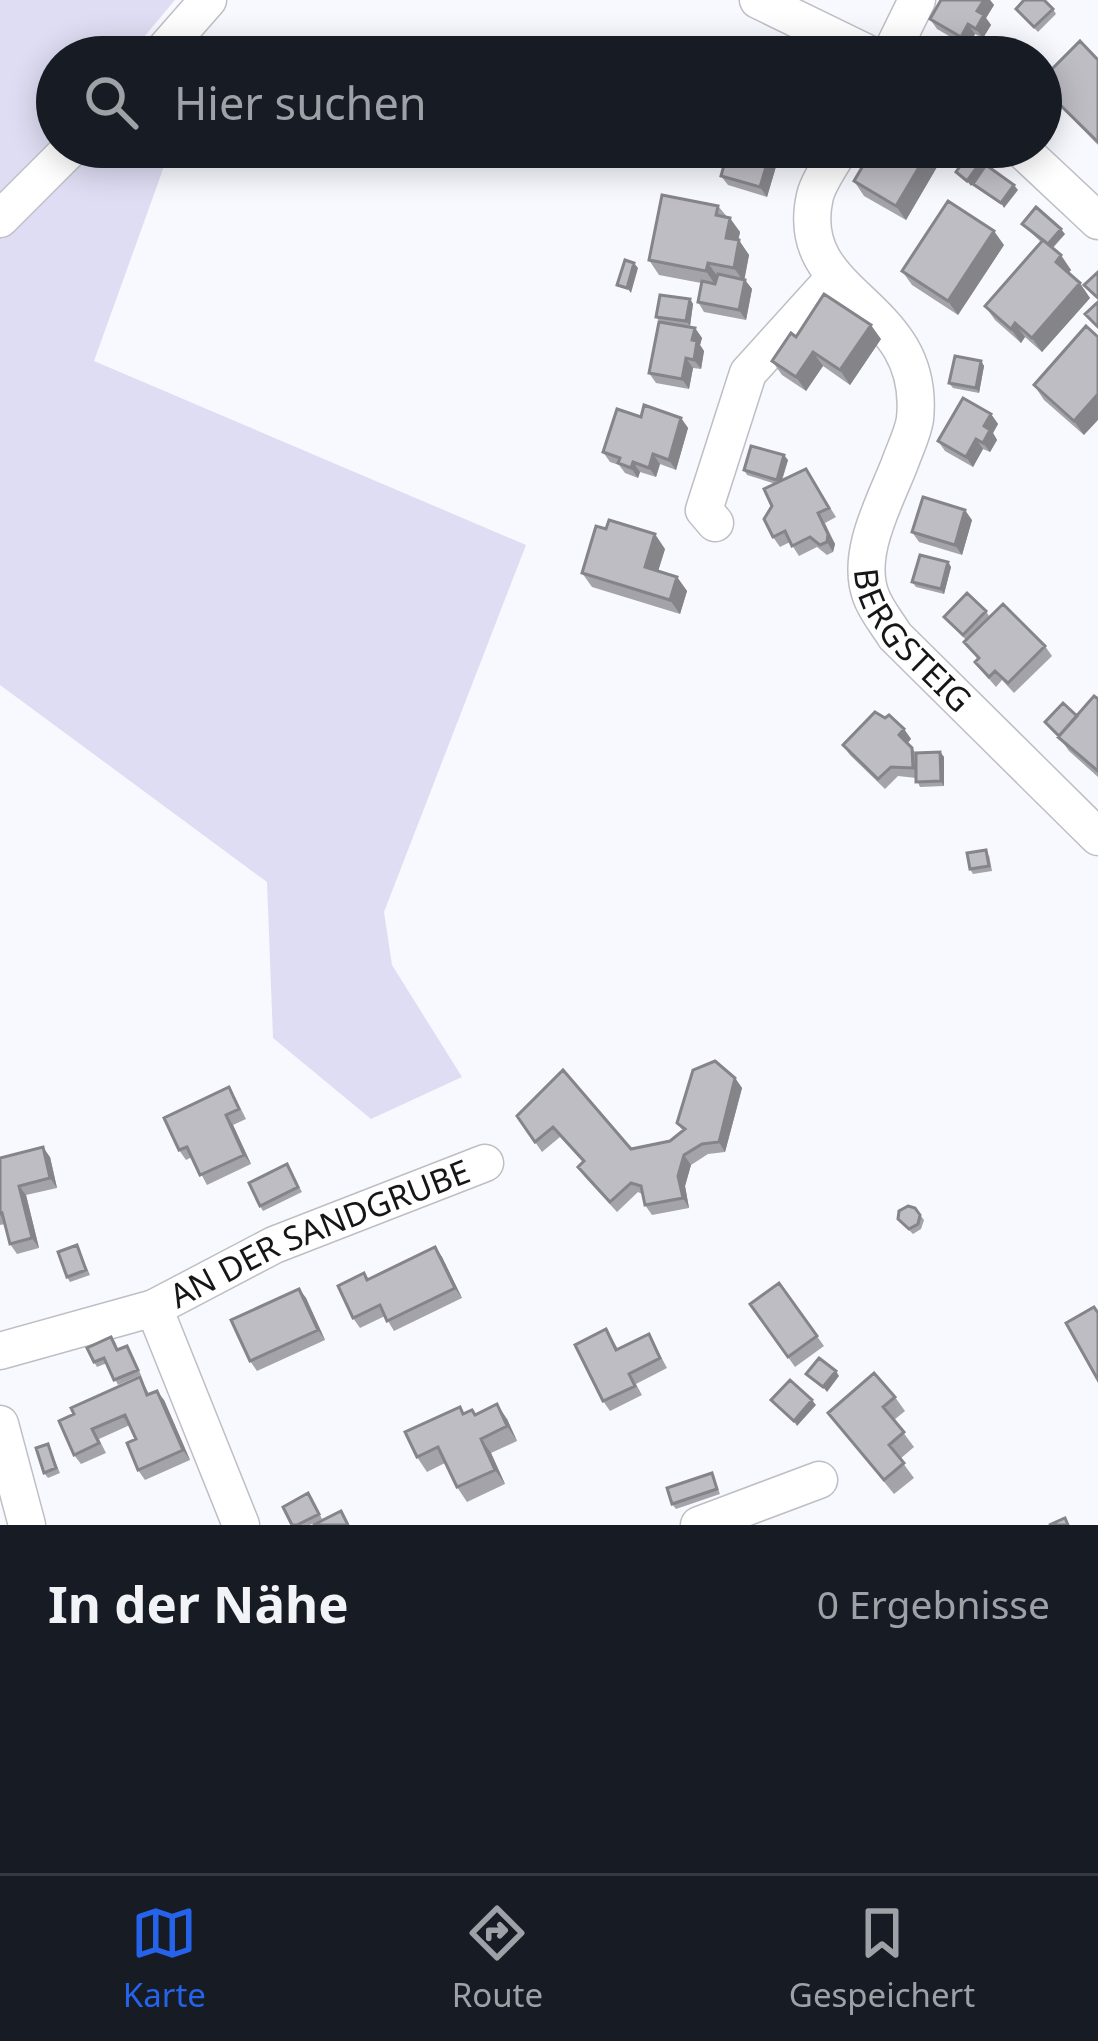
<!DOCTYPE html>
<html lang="de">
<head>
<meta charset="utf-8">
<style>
	:root { --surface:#171b24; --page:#242831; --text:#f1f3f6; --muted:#9ea1a6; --line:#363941; --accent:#2563eb }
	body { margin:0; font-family:"Noto Sans",sans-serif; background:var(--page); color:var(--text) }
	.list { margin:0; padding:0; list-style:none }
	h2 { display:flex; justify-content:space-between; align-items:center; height:156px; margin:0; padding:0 48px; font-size:51px }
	h2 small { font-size:39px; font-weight:400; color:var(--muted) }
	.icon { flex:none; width:66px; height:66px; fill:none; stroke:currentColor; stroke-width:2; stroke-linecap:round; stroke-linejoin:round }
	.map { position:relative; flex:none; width:1098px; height:1525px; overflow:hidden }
	.search { position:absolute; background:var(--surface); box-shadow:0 6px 30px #0003; left:36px; right:36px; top:36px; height:132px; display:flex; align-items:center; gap:30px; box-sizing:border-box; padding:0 42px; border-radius:66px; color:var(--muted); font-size:45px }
	.sheet { height:348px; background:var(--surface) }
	nav { display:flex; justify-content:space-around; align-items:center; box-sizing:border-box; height:168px; border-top:3px solid var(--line); background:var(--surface); font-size:33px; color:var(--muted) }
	nav a { display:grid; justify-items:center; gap:6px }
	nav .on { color:var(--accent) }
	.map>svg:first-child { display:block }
</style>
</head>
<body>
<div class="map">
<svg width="1098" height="1525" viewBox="0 0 1098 1525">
	<rect width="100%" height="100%" fill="#f8f8ff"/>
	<path fill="#dfddf3" d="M0 0H175L127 57H57V147H171L94 361 526 545 384 912 392 965 462 1077 371 1119 273 1038 267 882 0 685Z"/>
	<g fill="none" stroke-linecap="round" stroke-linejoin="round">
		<g stroke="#bebec5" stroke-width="39">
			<g id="minor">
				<path d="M758 0 875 57"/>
				<path d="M158 57 208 0"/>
				<path d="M889 57 917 0"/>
				<path id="s1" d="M841 147C833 162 819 180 815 196 791 300 927 300 915 419 913 433 905 449 900 463 885 502 855 554 871 596 876 610 887 623 895 636L1098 837"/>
				<path d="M1019 147 1098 221"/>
				<path d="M0 219 72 147"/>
				<path d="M715 523 704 510 748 373 833 279"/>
				<path d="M154 1308 241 1525"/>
				<path id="s2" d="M0 1351 154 1308 274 1245 485 1163"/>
				<path d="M0 1424 27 1525"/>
				<path d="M699 1525 819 1480"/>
			</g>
		</g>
		<use href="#minor" stroke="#fff" stroke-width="36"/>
	</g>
	<path fill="#a3a3a9" d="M941 0H990L994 5 986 18 991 25 983 38 975 34 968 47 937 29 930 19Z
		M1016 9H1053L1056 14 1038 32Z
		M1098 60V145L1041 87V80Z
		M729 147H796L794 155 778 150 780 153 767 197 728 185 721 176Z
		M874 147H939L944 155 906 220 864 196 854 181Z
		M718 206 740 232 738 240 749 255 744 279 752 289 746 320 704 312 698 302 701 283 659 275 649 260Z
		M1022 224 1065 234 1053 248 1071 270 1068 273 1090 298 1042 352 1025 337 1021 343 995 320 985 306 1041 242Z
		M1004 245 958 315 912 285 902 271Z
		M690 299 693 304 690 326 667 323 695 328 702 338 700 345 704 351 701 369 693 368 689 389 656 383 649 373 660 322 656 317Z
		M1086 326 1084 435 1044 400 1034 385Z
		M796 337 881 339 850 385 823 366 806 391 782 375 772 361Z
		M981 361 984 366 979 393 953 388 949 383Z
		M991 414 998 424 993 433 997 440 990 452 983 449 973 467 945 451 938 441Z
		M641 417 681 418 688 428 676 470 660 464 656 477 640 472 638 478 625 473 619 465 610 462 603 452Z
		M788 460 782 481 806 469 836 517 825 523 835 544 833 552 827 555 817 547 799 556 790 542 780 547 773 537 772 506 776 484 747 475 744 470Z
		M972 520 962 555 919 542 912 532Z
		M665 549 658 571 677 577 687 591 680 614 592 587 582 573Z
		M948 562 951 567 944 594 916 587 912 582Z
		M986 611 989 616 966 640 944 617Z
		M964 642 1045 646 1052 656 1014 693 1002 680 996 687 982 671 975 662 978 659Z
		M1098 699V777L1069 751 1059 737 1045 722 1077 716Z
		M904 729 911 739 907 743 916 753 940 752 944 757V786L920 787 916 778 898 776 885 789 850 755 843 745Z
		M989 855 992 871 973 874 970 869Z
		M735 1078 742 1088 725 1152 708 1154 691 1165 685 1186 689 1208 652 1215 645 1205 642 1194 638 1192 617 1212 585 1177 578 1167 583 1162 560 1137 542 1152 517 1116 631 1149 670 1141 683 1131 677 1123Z
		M235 1097 246 1119 233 1125 251 1164 207 1185 192 1157 186 1160 179 1150Z
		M50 1157 57 1188 26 1195 39 1248 17 1254 10 1244 5 1224 0 1225V1158Z
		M287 1164 302 1192 263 1211 260 1206Z
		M915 1208 924 1220 921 1229 913 1234 898 1219Z
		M77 1245 90 1275 70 1282 67 1277Z
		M435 1247 442 1257 462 1298 394 1331 385 1316 360 1328 353 1318 364 1273 369 1279Z
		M779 1283 824 1346 795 1367 750 1304Z
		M299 1289 306 1298 325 1340 257 1371 250 1361Z
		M606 1329 618 1349 649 1334 667 1368 636 1384 642 1395 610 1411 603 1401Z
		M115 1342 118 1350 130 1351 141 1375 118 1385 107 1363 97 1367 94 1362Z
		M140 1377 149 1394 164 1400 190 1460 145 1480 138 1470 136 1439 130 1425 99 1439 106 1453 81 1464 74 1455V1414Z
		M895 1397 905 1411 894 1420 914 1447 900 1459 914 1478 894 1494 828 1413Z
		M460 1407 464 1414 507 1419 517 1441 491 1453 505 1484 467 1502 457 1487 445 1463 427 1472 417 1457Z
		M48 1444 60 1473 48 1478 44 1473Z
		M712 1473 720 1494 676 1509 672 1504Z
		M312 1498 322 1519 310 1525H292Z"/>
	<path fill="#858489" d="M984 0H990L994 5 986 18 991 25 983 38 976 29 977 11Z
		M968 24 975 34 968 47 961 37Z
		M772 147H776L780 153 767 197 760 187Z
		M931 147H939L944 155 906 220 896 206Z
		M980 163 983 168 971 186 967 181Z
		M1014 185 1018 190 1004 208 1001 203Z
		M730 218 740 232 736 252 726 238Z
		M1061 229 1065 234 1050 250 1047 245Z
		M994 231 1004 245 958 315 948 301Z
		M739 240 749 255 744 282 734 268Z
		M1061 255 1071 270 1066 276 1056 262Z
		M634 263 638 268 631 293 627 288Z
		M708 263 718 277 716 286 706 271Z
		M745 280 752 289 746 320 739 310Z
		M1080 283 1090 298 1042 352 1032 338Z
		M690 299 693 304 690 326 686 321Z
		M1015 323 1025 337 1021 343 1011 329Z
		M871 325 881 339 850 385 840 370Z
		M695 328 702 338 700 345 704 351 701 369 694 360 692 340Z
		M813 352 823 366 806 391 796 377Z
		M686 358 693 368 689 389 682 379Z
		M981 361 984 366 979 393 976 388Z
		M1098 394V420L1084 435 1074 421Z
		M991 414 998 424 993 433 997 440 990 452 983 443 984 426Z
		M681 418 688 428 676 470 669 460Z
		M976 439 983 449 973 467 966 457Z
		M653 454 660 464 656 477 649 468Z
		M784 455 788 460 780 485 777 480Z
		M633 462 640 472 638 478 631 468Z
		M965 510 972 520 962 555 955 545Z
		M818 513 835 544 833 552 827 542Z
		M655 534 665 549 655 581 645 567Z
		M948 562 951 567 944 594 941 589Z
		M677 577 687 591 680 614 670 600Z
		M904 729 911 739 906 745 899 735Z
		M940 752 944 757V786L941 781Z
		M735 1078 742 1088 725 1152 719 1142Z
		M226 1115 233 1125 251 1164 244 1155Z
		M43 1147 50 1157 57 1188 50 1178Z
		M684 1155 691 1165 685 1186 689 1208 683 1198 678 1176Z
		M19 1186 26 1195 39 1248 32 1238Z
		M435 1247 442 1257 462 1298 455 1288Z
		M299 1289 306 1298 325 1340 318 1330Z
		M836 1371 839 1376 827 1392 823 1387Z
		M157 1391 164 1400 190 1460 183 1450Z
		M812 1400 816 1405 797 1426 794 1421Z
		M497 1404 507 1419 517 1441 507 1426Z
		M481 1439 491 1453 505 1484 495 1470Z"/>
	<path fill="#bebdc4" stroke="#858489" stroke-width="3" d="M941 0H984L977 11 984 15 976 29 968 24 961 37 930 19Z
		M1024 0H1044L1053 9 1034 27 1016 9Z
		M1080 41 1098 60V142L1041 86V80Z
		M772 51 790 57H771Z
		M729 147H772L760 187 721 176Z
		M874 147H931L896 206 854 181Z
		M968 155 980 163 967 181 956 172Z
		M986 165 1014 185 1001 203 973 184Z
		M662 195 718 206 716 215 730 218 726 238 739 240 734 268 708 263 706 271 649 260Z
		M948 201 994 231 948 301 902 271Z
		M1036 207 1061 229 1048 244 1022 224Z
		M1043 240 1061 255 1056 262 1080 283 1032 338 1015 323 1011 329 985 306Z
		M625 260 634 263 627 288 617 285Z
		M1098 272V298L1084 285Z
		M718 274 745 280 739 310 698 302 702 281 715 284Z
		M824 294 871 325 840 370 813 352 796 377 772 361 791 333 796 337Z
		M660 295 690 299 686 321 656 317Z
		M1098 302V327L1085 314Z
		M659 322 695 328 692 340 697 341 694 360 686 358 682 379 649 373Z
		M1086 326 1098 337V394L1074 421 1034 385Z
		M955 356 981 361 976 388 949 383Z
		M963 398 991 414 984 426 990 430 983 443 976 439 966 457 938 441Z
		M644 405 681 418 669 460 653 454 649 468 633 462 631 468 618 463 620 458 603 452 617 409 641 417Z
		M751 446 784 455 777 480 744 470Z
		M806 469 829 508 818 513 828 534 827 542 820 545 810 537 792 546 785 531 773 537 764 519 772 506 764 489Z
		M923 497 965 510 955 545 912 532Z
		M609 520 655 534 645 567 677 577 670 600 582 573 596 526 606 529Z
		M920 555 948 562 941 589 912 582Z
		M967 593 986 611 963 635 944 617Z
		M1003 604 1045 646 1008 683 995 671 989 677 975 662 979 658 964 642Z
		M1094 696 1098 699V771L1058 737Z
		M1063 703 1077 716 1059 736 1045 722Z
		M875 712 885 718 889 715 904 729 899 735 912 748 913 768 891 767 878 779 843 745Z
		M940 752 941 781 916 782V753Z
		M986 850 989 866 970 869 967 853Z
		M715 1061 735 1078 719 1142 702 1144 684 1155 678 1176 683 1198 645 1205 641 1186 631 1183 610 1202 578 1167 584 1161 553 1127 535 1142 517 1116 563 1070 631 1149 670 1141 685 1129 677 1123 693 1070Z
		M229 1087 239 1109 226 1115 244 1155 200 1175 187 1147 179 1150 164 1118Z
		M43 1147 50 1178 19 1186 32 1238 10 1244 2 1213 0 1214V1158Z
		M287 1164 298 1187 260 1206 249 1183Z
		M908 1206 915 1208 920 1215 918 1224 909 1229 898 1219 899 1211Z
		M77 1245 86 1270 67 1277 58 1252Z
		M435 1247 455 1288 387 1321 380 1305 353 1318 338 1286 364 1273 367 1280Z
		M779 1283 817 1336 788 1357 750 1304Z
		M299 1289 318 1330 250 1361 231 1320Z
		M1094 1307 1098 1313V1380L1066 1323Z
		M606 1329 616 1350 649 1334 660 1358 629 1374 635 1386 603 1401 575 1345Z
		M111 1337 117 1350 127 1346 138 1370 114 1380 104 1358 94 1362 87 1348Z
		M819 1358 836 1371 823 1387 806 1374Z
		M874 1373 895 1397 883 1407 904 1432 889 1445 904 1463 884 1480 828 1413Z
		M140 1377 147 1395 157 1391 183 1450 138 1470 127 1443 136 1439 125 1415 92 1429 99 1443 74 1455 59 1421 74 1414 71 1408Z
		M790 1380 812 1400 794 1421 771 1400Z
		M497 1404 507 1426 481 1439 495 1470 457 1487 438 1447 417 1457 405 1432 460 1407 463 1414 472 1410 475 1415Z
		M48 1444 56 1468 44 1473 36 1448Z
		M712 1473 717 1489 672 1504 667 1488Z
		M308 1493 319 1514 297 1525H292L283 1507Z
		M341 1511 348 1525H313Z
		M1065 1518 1068 1525H1049Z"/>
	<g text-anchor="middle" stroke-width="12" stroke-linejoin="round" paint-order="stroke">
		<g font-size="33" fill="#161618" stroke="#fff">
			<text dy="12" stroke="none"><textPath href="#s1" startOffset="558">BERGSTEIG</textPath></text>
			<text dy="12" stroke="none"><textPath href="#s2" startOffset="342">AN DER SANDGRUBE</textPath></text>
		</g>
	</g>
</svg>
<div class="search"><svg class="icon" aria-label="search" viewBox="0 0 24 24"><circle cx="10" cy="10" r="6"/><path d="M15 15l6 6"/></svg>Hier suchen</div>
</div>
<section class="sheet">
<h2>In der Nähe<small>0 Ergebnisse</small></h2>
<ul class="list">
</ul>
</section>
<nav>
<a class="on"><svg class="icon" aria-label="map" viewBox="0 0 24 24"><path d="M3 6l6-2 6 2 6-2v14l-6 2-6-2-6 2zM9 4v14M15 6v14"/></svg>Karte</a>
<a><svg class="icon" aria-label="directions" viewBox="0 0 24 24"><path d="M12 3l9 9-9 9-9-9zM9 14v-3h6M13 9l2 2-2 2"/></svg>Route</a>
<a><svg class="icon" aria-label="saved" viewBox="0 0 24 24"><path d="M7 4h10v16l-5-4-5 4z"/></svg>Gespeichert</a>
</nav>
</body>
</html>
